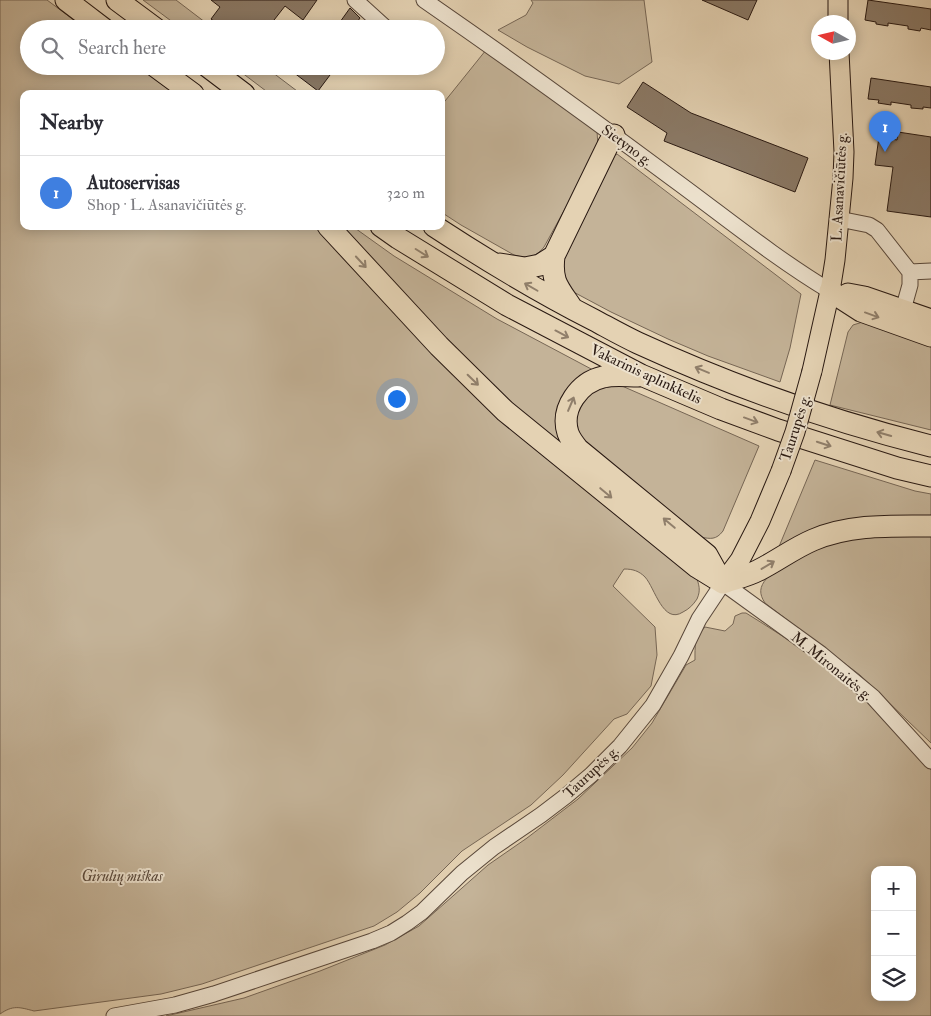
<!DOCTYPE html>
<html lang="en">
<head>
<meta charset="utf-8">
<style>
	:root { --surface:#fff; --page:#f2f2f3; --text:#2b2b33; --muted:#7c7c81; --line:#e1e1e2; --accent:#8f2418 }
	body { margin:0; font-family:"IM FELL Double Pica",serif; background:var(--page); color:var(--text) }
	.controls { position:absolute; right:15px; bottom:15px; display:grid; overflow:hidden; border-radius:10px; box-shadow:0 2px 12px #0003 }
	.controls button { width:45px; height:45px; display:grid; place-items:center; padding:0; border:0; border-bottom:1px solid var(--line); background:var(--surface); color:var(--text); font:25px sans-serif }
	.compass { position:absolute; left:811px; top:15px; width:45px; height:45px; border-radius:50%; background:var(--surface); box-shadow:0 2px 12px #0003; rotate:278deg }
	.you { position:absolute; left:396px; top:398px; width:18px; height:18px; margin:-12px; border:4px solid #fff; border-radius:50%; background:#1a73e8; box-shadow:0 0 0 8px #1a73e833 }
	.badge { display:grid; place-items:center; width:32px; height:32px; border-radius:50%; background:var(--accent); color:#fff; font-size:16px; font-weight:700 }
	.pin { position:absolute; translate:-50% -41px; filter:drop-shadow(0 1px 2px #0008) }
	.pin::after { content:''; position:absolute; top:26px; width:18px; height:15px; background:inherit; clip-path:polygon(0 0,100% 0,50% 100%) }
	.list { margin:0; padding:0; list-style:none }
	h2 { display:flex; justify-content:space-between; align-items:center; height:65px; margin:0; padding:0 20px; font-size:21px }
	h2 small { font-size:16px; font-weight:400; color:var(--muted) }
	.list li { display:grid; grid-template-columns:32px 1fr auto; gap:15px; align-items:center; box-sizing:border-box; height:75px; padding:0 20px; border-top:1px solid var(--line) }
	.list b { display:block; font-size:19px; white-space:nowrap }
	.list p { margin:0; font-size:16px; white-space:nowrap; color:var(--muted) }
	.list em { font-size:16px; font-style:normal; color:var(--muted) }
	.icon { flex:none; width:28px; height:28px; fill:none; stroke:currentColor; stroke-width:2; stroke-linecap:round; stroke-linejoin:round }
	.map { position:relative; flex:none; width:931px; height:1016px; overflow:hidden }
	.search { position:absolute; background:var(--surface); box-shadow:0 2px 12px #0003; left:20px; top:20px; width:425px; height:55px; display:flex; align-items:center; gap:12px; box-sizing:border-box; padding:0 18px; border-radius:28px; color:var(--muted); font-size:19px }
	.panel { position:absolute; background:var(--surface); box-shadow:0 2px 12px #0003; left:20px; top:90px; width:425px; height:140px; border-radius:10px }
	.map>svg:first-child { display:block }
</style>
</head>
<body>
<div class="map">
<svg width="931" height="1016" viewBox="0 0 931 1016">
	<rect width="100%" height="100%" fill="#e4d2b3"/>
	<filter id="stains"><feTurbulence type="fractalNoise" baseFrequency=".004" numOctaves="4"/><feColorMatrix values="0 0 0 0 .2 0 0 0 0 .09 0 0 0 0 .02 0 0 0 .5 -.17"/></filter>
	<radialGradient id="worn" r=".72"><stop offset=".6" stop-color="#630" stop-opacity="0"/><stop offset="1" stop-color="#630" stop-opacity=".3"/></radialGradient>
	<path fill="#c4b398" stroke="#766655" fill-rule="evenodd" d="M0 0H47L86 29H29V66H137L175 94H24V226H324L696 576C699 585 701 590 697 599 693 605 689 609 683 612 663 625 655 588 645 577 639 571 633 569 624 569L613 586 655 627 657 655 651 686 627 714 614 719 563 775 531 805 462 851 420 893 397 912 374 926 202 984 161 994 34 1011C19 1007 13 1005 0 1014Z
		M143 0H176L214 29H182Z
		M531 0H644L652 62 619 84 585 76 527 47 498 30 526 15 533 3Z
		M486 50 597 131 598 146 593 158 544 247C535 258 527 259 514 255L461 225 441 212V106Z
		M233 66H264L301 94H270Z
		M617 154 801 294 790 348 780 382 708 356 668 339 611 312 566 288 559 270 615 155Z
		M343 226H352L394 256 497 319 595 371 586 376 568 450 516 409 449 345Z
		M866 321 931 343V430L830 405 848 332 853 325Z
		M612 383 622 386 759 446 723 531C716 540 711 539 700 537L581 441 577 432 576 413 585 395Z
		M815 460 915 491 931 494V518L778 549Z
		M931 533V743L860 675 765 603C759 594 759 587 767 578L800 554 847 536Z
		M742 613H746L762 623 823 662 881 713 931 770V1016H166L244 998 320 971 385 945 419 926 488 865 527 838 578 799 632 748 652 723 686 665 695 660C695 646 694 638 705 627L725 631 733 624 735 616ZM875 870H912V997H875Z"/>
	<path fill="#8a7966" stroke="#291912" d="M211 0H317L303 20 285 6 267 29H225L211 19 220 7Z
		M702 0H757L748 20Z
		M868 0 931 9V30L921 28 920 31 908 29V26L888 23V26L876 24V22L865 20Z
		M350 8 360 18 352 29H335Z
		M285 66H327L333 71 318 91Z
		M871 78 931 87V108L923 107V109L911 108V105L891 102V105L878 103 879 100 868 99Z
		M643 82 691 113 808 158 795 192 664 141 667 133 627 107Z
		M898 132 931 137V217L887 211 893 167 875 165 879 137 897 140Z"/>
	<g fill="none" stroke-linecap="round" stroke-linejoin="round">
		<g stroke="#58473a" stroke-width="17">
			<path id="minor" d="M355 0 387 29
				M424 0C508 58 591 118 673 179 725 217 775 258 830 291
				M839 219 869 225 877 230 910 272V285L903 310
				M910 272 931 271
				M114 1016 175 1005 214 994 372 941 391 933 407 923 422 912 462 873 494 847 541 815 566 796 591 775 620 746 653 705 681 656 699 619 723 583 821 654 873 697 931 761"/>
		</g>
		<g stroke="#291912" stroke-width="21">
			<path id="major" d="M838 22V0
				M812 371 830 291 835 260 843 178 844 152 839 52
				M723 583 740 560 760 521 781 471"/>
		</g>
		<g stroke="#291912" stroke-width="23">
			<path id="highway" d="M66 0 104 29
				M117 0 156 29
				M155 66 193 94
				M207 66 244 94
				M328 226 439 346 505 411 697 567 723 583
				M381 226 398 238 507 305 641 375 721 409 778 430 897 468 931 476
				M434 226C486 260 539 292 594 320 609 328 623 336 638 343 732 386 830 421 931 446
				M500 264 525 268 540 265 554 256
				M830 291 861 311 931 336
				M848 294 864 297 931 320
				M572 308C558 287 551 282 554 256L608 145 614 135
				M638 376C627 376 614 374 603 377 580 382 560 408 568 433 570 439 574 444 578 449L707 555 722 582
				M723 583C734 579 748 576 759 570 777 561 794 548 813 540 850 524 891 526 931 526"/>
		</g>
		<use href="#minor" stroke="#ede2ce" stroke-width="15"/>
		<use href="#major" stroke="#e4d2b3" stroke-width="19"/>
		<use href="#highway" stroke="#e4d2b3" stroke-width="21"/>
		<g stroke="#291912" stroke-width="21" stroke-linecap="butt">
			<path id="major-bridge" d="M781 471 795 432 812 371"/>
		</g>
		<use href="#major-bridge" stroke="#e4d2b3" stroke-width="19"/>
	</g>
	<defs><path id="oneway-shaft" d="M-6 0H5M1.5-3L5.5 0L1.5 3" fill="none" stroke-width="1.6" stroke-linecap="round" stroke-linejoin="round" transform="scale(1.25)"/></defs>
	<g stroke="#907f6b">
		<use href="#oneway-shaft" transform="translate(422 253) rotate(32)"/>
		<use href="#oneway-shaft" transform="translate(361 262) rotate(47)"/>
		<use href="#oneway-shaft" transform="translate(531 287) rotate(-150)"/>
		<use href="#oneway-shaft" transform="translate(872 315) rotate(20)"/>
		<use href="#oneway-shaft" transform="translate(562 334) rotate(28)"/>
		<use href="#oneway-shaft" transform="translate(702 370) rotate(-157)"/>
		<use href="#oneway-shaft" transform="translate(473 380) rotate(44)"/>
		<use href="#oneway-shaft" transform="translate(571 404) rotate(-67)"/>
		<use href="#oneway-shaft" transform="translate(751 420) rotate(20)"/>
		<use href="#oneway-shaft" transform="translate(884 434) rotate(-164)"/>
		<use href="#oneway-shaft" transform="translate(824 444) rotate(18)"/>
		<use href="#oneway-shaft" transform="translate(606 493) rotate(40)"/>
		<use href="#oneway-shaft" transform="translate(669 523) rotate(-140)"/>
		<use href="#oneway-shaft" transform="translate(768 565) rotate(-31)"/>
	</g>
	<g text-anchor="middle" stroke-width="4" stroke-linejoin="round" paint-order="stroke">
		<g font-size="15" fill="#291912" stroke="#ede2ce">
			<text transform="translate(627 145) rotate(36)" y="5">Sietyno g.</text>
			<text transform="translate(839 187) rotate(-87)" y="5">L. Asanavičiūtės g.</text>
			<text transform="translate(646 374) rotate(25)" y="5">Vakarinis aplinkkelis</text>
			<text transform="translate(795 428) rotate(-72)" y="5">Taurupės g.</text>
			<text transform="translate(832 666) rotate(39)" y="5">M. Mironaitės g.</text>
			<text transform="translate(591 772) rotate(-43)" y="5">Taurupės g.</text>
		</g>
		<g font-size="15" font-style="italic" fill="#58473a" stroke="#ede2ce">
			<text x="122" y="881">Girulių miškas</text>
		</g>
	</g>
	<rect width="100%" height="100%" filter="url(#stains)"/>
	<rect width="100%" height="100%" fill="url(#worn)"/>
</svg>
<div class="controls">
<button>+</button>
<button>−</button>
<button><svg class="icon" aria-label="layers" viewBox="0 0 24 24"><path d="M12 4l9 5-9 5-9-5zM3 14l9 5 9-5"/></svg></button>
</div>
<svg class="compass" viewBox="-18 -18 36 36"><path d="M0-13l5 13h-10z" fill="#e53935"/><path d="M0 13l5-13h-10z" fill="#7c7c81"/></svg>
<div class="you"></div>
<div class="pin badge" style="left:885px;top:152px;background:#3f7fe0">1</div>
<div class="search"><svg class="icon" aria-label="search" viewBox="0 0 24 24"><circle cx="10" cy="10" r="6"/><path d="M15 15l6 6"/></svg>Search here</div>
<section class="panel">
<h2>Nearby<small></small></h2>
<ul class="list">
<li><span class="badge" style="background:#3f7fe0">1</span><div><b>Autoservisas</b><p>Shop · L. Asanavičiūtės g.</p></div><em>320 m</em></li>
</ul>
</section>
</div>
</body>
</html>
